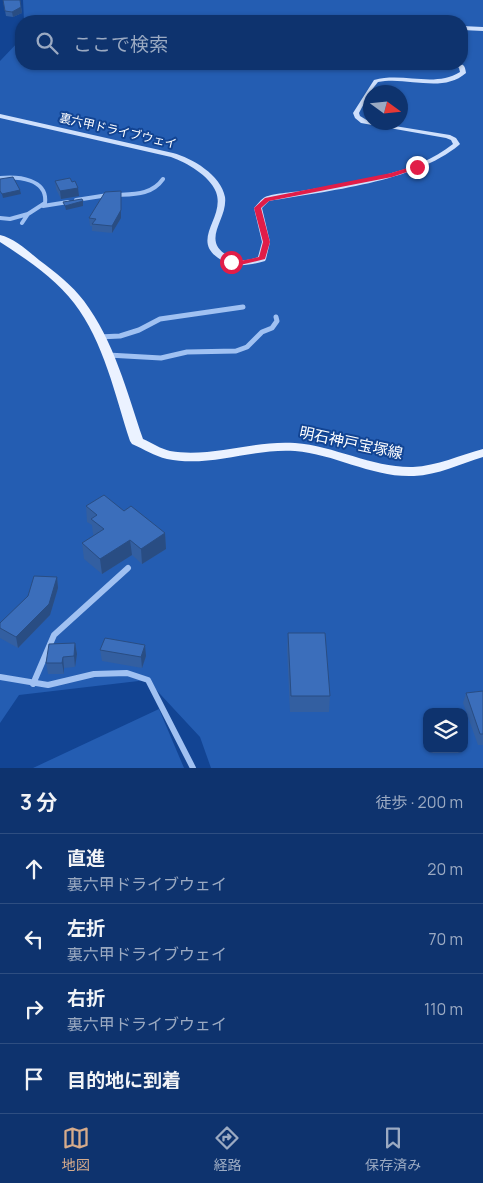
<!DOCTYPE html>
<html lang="ja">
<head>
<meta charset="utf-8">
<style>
	:root { --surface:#0e336e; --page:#173b73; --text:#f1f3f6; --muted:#9baac2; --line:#2e4e81; --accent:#d6ab8b }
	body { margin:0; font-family:Manrope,"Noto Sans JP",sans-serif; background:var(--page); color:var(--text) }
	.controls { position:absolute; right:15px; bottom:15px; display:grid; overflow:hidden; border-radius:10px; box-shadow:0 1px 4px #0004 }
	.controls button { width:45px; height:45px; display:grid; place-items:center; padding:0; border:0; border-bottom:1px solid var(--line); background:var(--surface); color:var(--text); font:25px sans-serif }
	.compass { position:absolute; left:363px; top:85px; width:45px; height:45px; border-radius:50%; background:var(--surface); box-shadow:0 1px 4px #0004; rotate:105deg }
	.stop { position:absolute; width:15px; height:15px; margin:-11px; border:4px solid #e11d48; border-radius:50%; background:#fff }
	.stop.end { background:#e11d48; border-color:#fff; box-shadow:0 1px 5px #0008 }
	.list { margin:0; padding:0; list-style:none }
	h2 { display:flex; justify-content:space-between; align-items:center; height:65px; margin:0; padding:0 20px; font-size:21px }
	h2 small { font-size:16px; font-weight:400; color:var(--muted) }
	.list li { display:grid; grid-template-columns:32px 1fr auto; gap:15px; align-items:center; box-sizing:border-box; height:70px; padding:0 20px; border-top:1px solid var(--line) }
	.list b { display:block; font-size:19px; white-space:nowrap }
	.list p { margin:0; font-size:16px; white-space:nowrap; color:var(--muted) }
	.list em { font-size:16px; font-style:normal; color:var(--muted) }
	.icon { flex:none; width:28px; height:28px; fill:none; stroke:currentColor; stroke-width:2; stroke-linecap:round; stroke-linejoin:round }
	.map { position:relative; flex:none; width:483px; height:768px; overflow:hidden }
	.search { position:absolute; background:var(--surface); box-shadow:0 1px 4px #0004; left:15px; right:15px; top:15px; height:55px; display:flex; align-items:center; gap:12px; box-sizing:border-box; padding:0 18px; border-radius:20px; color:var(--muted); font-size:19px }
	.sheet { height:345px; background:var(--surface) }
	nav { display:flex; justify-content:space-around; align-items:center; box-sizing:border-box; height:70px; border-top:1px solid var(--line); background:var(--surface); font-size:14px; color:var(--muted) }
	nav a { display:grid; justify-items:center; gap:2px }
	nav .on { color:var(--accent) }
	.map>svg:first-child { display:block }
</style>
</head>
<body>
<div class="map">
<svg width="483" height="768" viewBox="0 0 483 768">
	<rect width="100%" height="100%" fill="#124493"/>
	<path fill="#245db2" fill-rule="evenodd" d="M23 0H483V768H211L200 737 147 680 19 695 0 723V61L21 39V64H462V21H24ZM370 92H400V122H370ZM427 712H464V749H427Z
		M159 709 184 768H33Z"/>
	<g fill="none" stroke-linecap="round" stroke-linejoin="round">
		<path stroke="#a0c1f2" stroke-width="4" d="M0 178C18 176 48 179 45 203L28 214 22 223
			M116 195C134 194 152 195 163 179
			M76 200 108 195
			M43 206 68 202
			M0 218 10 219 28 214"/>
		<path stroke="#a0c1f2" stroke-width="5" d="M99 337 120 336 139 330 160 319 243 307
			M108 355 161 358 187 352 236 351 247 347 262 332 272 328 277 321 276 317"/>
		<path stroke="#a0c1f2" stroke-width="6" d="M0 677 48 685 94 674 127 673 148 680 193 768
			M33 684 54 635 128 568"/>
		<path fill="#cfe0fc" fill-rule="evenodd" d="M462 26 483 27V31L462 30Z
			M455 64C463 63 465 65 466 73 442 94 407 76 378 82L370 92 359 113 360 116 370 122 450 135 456 138 460 144 459 145C415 182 326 191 269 201L262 208 270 242 266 259 265 261C251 265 237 268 223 261 187 241 226 219 216 192 209 175 187 163 171 157L0 118V114L173 153C192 158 221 175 225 197 228 220 200 240 228 256 238 262 248 261 258 257L262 242 254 208C257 205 261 199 265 197 274 193 297 192 307 190 354 182 416 174 453 144L451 140 446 138 361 123 355 118 353 113 374 80C404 72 434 88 460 72L459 68Z"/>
		<path fill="#ebf2ff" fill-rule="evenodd" d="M0 235C14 238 28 251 39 260 55 272 72 285 84 301 114 341 127 392 143 439 152 443 161 449 170 451 212 458 253 440 295 443 335 446 373 468 413 467 437 466 460 455 483 449V457C460 464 438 475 414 476 373 478 335 454 295 451 252 448 210 468 167 459 154 456 144 449 132 444L130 441C115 395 104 342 74 303 55 278 26 259 0 242Z"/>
	</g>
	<path fill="#335fa1" d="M3 0H20L22 13 13 17 6 16Z
		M55 181 79 196 61 199 56 189Z
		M121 191V218L112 233 92 231V226H90L89 218Z
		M86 506 124 511 165 533 166 549 142 564 132 555 102 574 84 559 82 543 94 535 93 534 92 525 87 522Z
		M57 577 58 588 50 615 18 648 0 638V623Z
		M288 633 330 696 329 712H290L287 649Z
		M75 643 77 654 75 667 64 668V674H48L46 663Z
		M100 650 146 656 142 668 102 661Z
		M483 691V745H478L463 703 466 693Z"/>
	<path fill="#294d83" d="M21 7 22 13 13 17 12 12Z
		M78 188 79 196 61 199 60 191Z
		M20 190 21 194 3 198 2 194Z
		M121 191V218L112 233V226Z
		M83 201V206L66 210 65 206Z
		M165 533 166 549 142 564 141 549Z
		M130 540 132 555 102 574 100 559Z
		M57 577 58 588 50 615 18 648 16 637Z
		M75 643 77 654 75 667 74 656Z
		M145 645 146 656 142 668 141 657Z
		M63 657 64 668V674L62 663Z"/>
	<path fill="#3b6ebb" stroke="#294d83" d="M3 0H20L21 7 12 12 5 11Z
		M13 177 20 190 2 194 0 191V179Z
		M70 178 72 182 75 181 78 188 60 191 55 181Z
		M121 191V210L112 226 92 224 96 219 89 218 105 192Z
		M82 199 83 201 65 206 63 202Z
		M104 495 124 511 131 506 165 533 141 549 130 540 100 559 82 543 104 529 91 519 97 515 86 506Z
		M34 576 57 577 49 604 16 637 0 628V623L28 596Z
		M288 633H325L330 696H291Z
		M105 638 145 645 141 657 100 650Z
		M75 643 74 656 63 657 62 663H46L49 644Z
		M483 691V734H480L466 693Z"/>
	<path fill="#e11d48" d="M417 165 419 168 392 177 269 201 261 208 270 242 265 259 240 265 228 262 231 259 240 261 259 257 263 242 254 208 265 198 391 173Z"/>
	<g text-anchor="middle" stroke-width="4" stroke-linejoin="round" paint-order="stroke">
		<g font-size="12" fill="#fff" stroke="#124493">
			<text transform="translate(118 131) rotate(13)" y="4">裏六甲ドライブウェイ</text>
		</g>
		<g font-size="15" fill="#fff" stroke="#124493">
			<text transform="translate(351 443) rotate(12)" y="5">明石神戸宝塚線</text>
		</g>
	</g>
</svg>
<div class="controls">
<button><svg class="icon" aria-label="layers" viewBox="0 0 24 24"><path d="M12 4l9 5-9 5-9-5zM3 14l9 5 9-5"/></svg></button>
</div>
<svg class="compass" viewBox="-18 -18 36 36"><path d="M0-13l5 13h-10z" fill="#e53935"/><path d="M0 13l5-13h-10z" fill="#9baac2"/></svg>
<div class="stop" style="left:231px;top:262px"></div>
<div class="stop end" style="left:417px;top:167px"></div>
<div class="search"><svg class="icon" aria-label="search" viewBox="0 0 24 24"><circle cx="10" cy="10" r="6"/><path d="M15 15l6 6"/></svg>ここで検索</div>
</div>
<section class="sheet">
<h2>3 分<small>徒歩 · 200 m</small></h2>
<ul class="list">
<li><svg class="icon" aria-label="ahead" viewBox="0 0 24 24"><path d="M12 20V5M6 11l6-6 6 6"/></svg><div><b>直進</b><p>裏六甲ドライブウェイ</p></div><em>20 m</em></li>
<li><svg class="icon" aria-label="left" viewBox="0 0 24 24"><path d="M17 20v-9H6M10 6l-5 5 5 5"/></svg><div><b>左折</b><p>裏六甲ドライブウェイ</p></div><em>70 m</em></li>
<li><svg class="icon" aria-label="right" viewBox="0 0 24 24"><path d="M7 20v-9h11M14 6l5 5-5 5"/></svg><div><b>右折</b><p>裏六甲ドライブウェイ</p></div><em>110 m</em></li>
<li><svg class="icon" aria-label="arrive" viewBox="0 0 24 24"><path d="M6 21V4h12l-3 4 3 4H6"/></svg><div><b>目的地に到着</b></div></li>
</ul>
</section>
<nav>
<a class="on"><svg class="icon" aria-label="map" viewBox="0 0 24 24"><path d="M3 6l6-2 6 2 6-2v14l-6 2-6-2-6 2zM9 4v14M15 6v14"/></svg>地図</a>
<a><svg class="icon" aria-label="directions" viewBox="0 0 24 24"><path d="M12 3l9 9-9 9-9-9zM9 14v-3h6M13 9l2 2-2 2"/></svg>経路</a>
<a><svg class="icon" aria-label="saved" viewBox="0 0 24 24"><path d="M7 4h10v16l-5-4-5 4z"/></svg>保存済み</a>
</nav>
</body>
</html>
